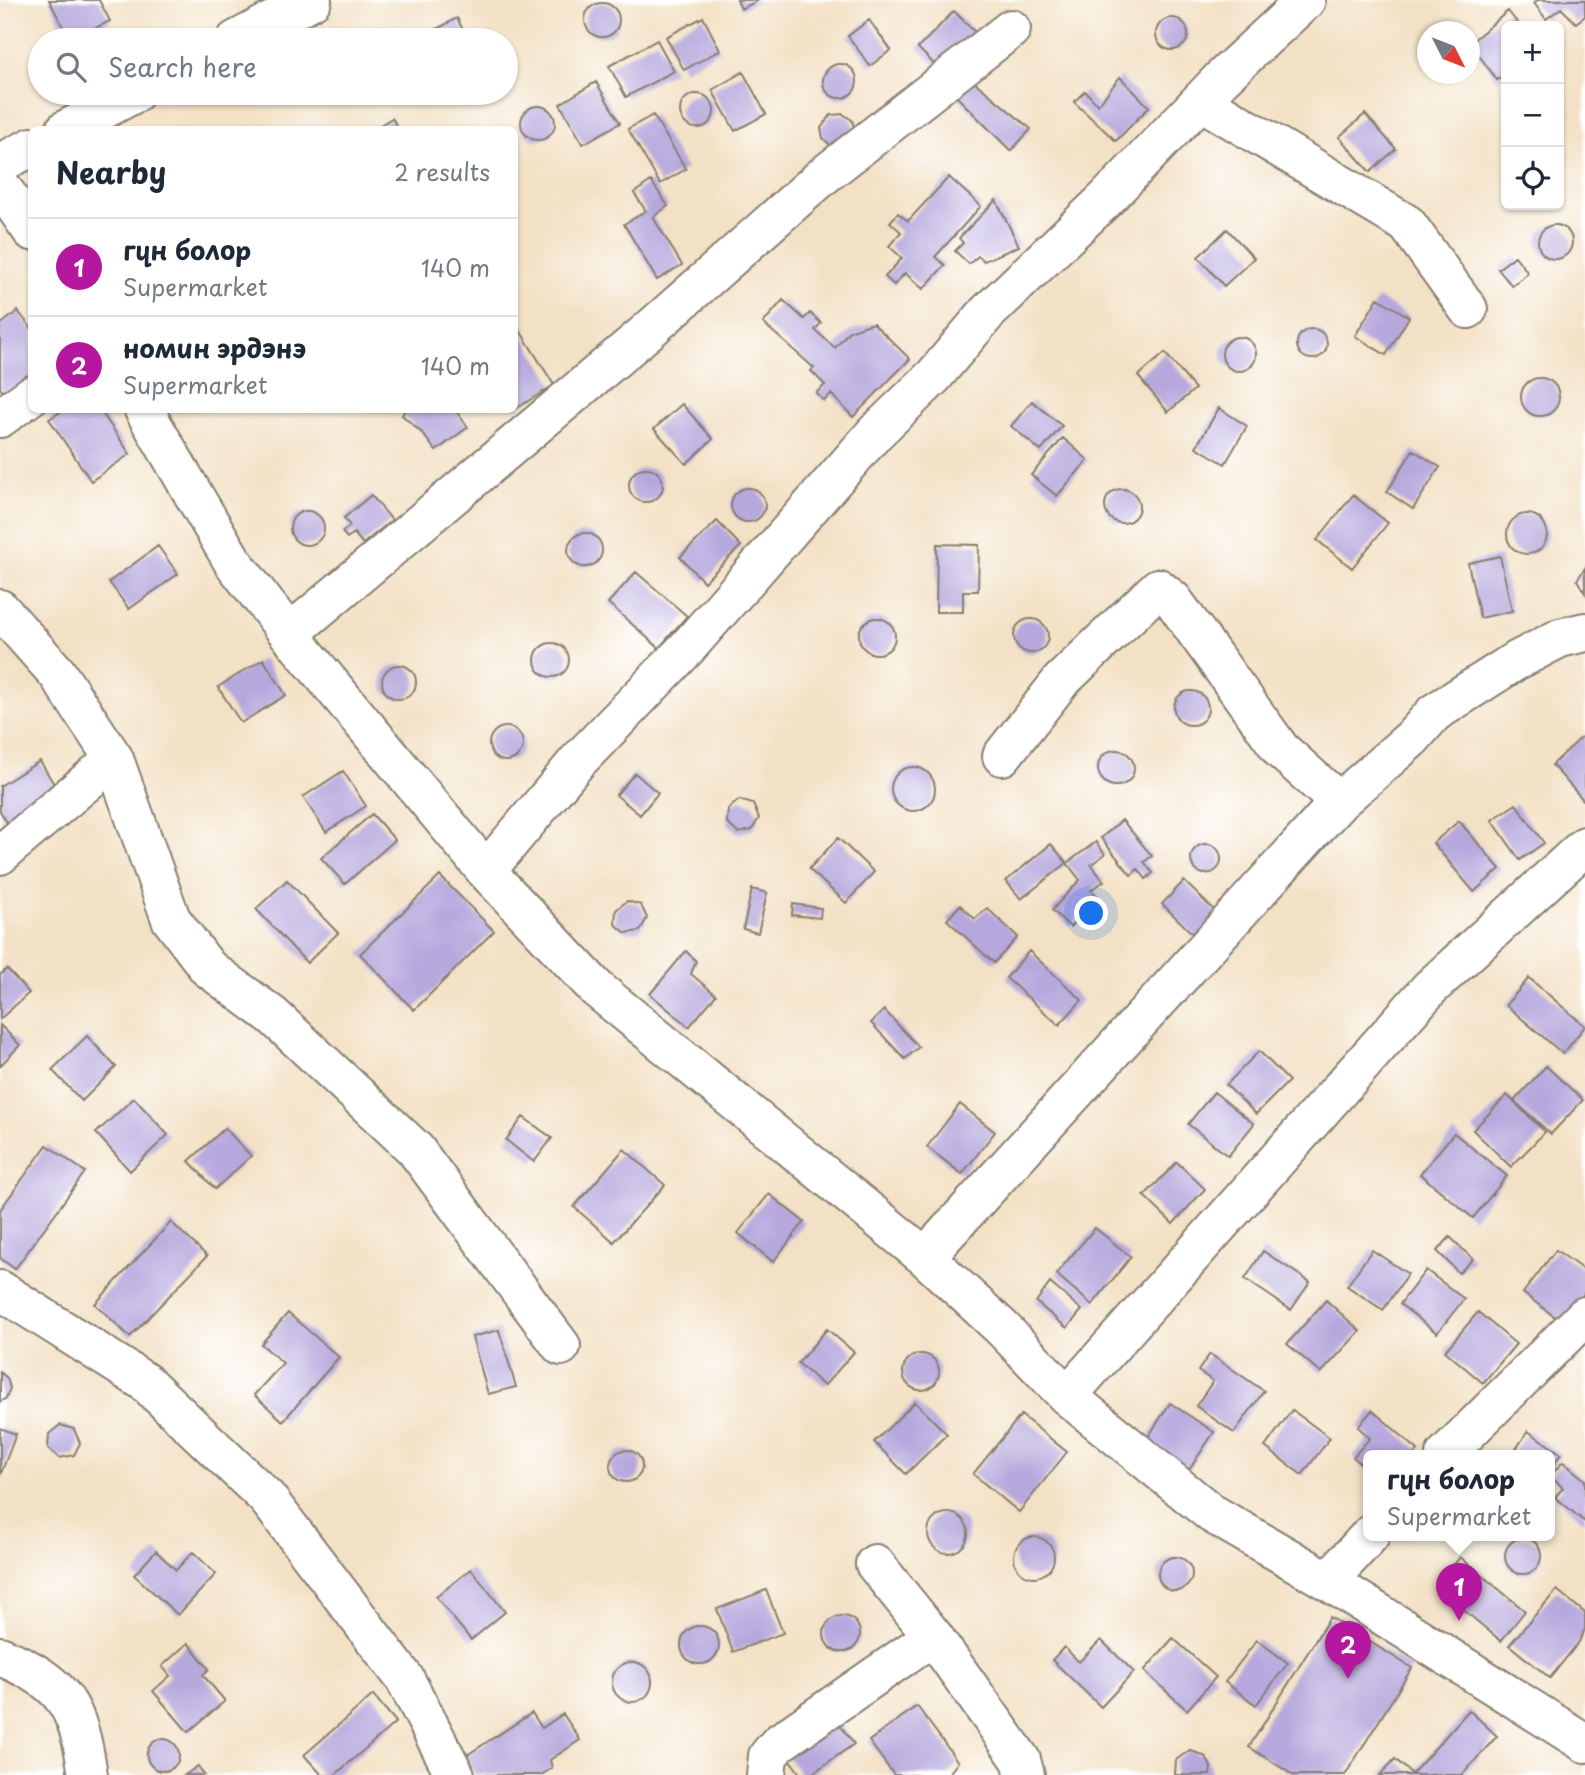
<!DOCTYPE html>
<html lang="en">
<head>
<meta charset="utf-8">
<style>
	:root { --surface:#fff; --page:#f2f2f3; --text:#1f2937; --muted:#747a83; --line:#e0e1e3; --accent:#b5179e }
	body { margin:0; font-family:"Playpen Sans",sans-serif; background:var(--page); color:var(--text) }
	.controls { position:absolute; right:21px; top:21px; display:grid; overflow:hidden; border-radius:10px; box-shadow:0 2px 5px #0004 }
	.controls button { width:63px; height:63px; display:grid; place-items:center; padding:0; border:0; border-bottom:2px solid var(--line); background:var(--surface); color:var(--text); font:35px sans-serif }
	.compass { position:absolute; left:1417px; top:21px; width:63px; height:63px; border-radius:50%; background:var(--surface); box-shadow:0 2px 5px #0004; rotate:132deg }
	.you { position:absolute; left:1092px; top:914px; width:24px; height:24px; margin:-18px; border:5px solid #fff; border-radius:50%; background:#1a73e8; box-shadow:0 0 0 10px #1a73e833 }
	.badge { display:grid; place-items:center; width:46px; height:46px; border-radius:50%; background:var(--accent); color:#fff; font-size:23px; font-weight:700 }
	.pin { position:absolute; translate:-50% -58px; filter:drop-shadow(0 2px 4px #0008) }
	.pin::after { content:''; position:absolute; top:37px; width:24px; height:21px; background:inherit; clip-path:polygon(0 0,100% 0,50% 100%) }
	.popup { position:absolute; left:1363px; top:1450px; width:192px; height:91px; box-sizing:border-box; display:grid; place-content:center; border-radius:10px; background:var(--surface); filter:drop-shadow(0 2px 5px #0005); font-size:23px; white-space:nowrap; color:var(--muted) }
	.popup b { font-size:26px; color:var(--text) }
	.popup::after { content:''; position:absolute; left:50%; top:100%; margin-left:-14px; border:14px solid transparent; border-top-color:var(--surface) }
	.list { margin:0; padding:0; list-style:none }
	h2 { display:flex; justify-content:space-between; align-items:center; height:91px; margin:0; padding:0 28px; font-size:30px }
	h2 small { font-size:23px; font-weight:400; color:var(--muted) }
	.list li { display:grid; grid-template-columns:46px 1fr auto; gap:21px; align-items:center; box-sizing:border-box; height:98px; padding:0 28px; border-top:2px solid var(--line) }
	.list b { display:block; font-size:26px; white-space:nowrap }
	.list p { margin:0; font-size:23px; white-space:nowrap; color:var(--muted) }
	.list em { font-size:23px; font-style:normal; color:var(--muted) }
	.icon { flex:none; width:38px; height:38px; fill:none; stroke:currentColor; stroke-width:2; stroke-linecap:round; stroke-linejoin:round }
	.map { position:relative; flex:none; width:1585px; height:1775px; overflow:hidden }
	.search { position:absolute; background:var(--surface); box-shadow:0 2px 5px #0004; left:28px; top:28px; width:490px; height:77px; display:flex; align-items:center; gap:18px; box-sizing:border-box; padding:0 24px; border-radius:38px; color:var(--muted); font-size:26px }
	.panel { position:absolute; background:var(--surface); box-shadow:0 2px 5px #0004; left:28px; top:126px; width:490px; height:287px; border-radius:10px }
	.map>svg:first-child { display:block }
</style>
</head>
<body>
<div class="map">
<svg width="1585" height="1775" viewBox="0 0 1585 1775">
	<rect width="100%" height="100%" fill="#fff"/>
	<filter id="ink" filterUnits="userSpaceOnUse"><feTurbulence type="fractalNoise" baseFrequency=".0143" numOctaves="2"/><feDisplacementMap in="SourceGraphic" scale="14" xChannelSelector="R" yChannelSelector="G"/><feConvolveMatrix kernelMatrix="1 2 1 2 8 2 1 2 1" color-interpolation-filters="sRGB"/></filter>
	<filter id="wash" filterUnits="userSpaceOnUse"><feTurbulence type="fractalNoise" baseFrequency=".00686" numOctaves="4" result="noise"/><feDisplacementMap in="SourceGraphic" scale="28" xChannelSelector="R" yChannelSelector="G"/><feGaussianBlur stdDeviation="1.57" result="paint"/><feColorMatrix in="noise" values="0 0 0 0 0 0 0 0 0 0 0 0 0 0 0 0 0 1.4 0 .05"/><feComposite in="paint" operator="in"/></filter>
	<g filter="url(#wash)">
		<rect width="100%" height="100%" fill="#f3e1c5"/>
		<g id="blocks">
			<path fill="#b6a8dd" d="M49 0H99L110 21 70 40Z
				M737 0H759L741 9Z
				M1538 0H1585V16L1576 23 1561 8 1546 19 1534 3Z
				M585 20a17 17 0 1 1 34 0a17 17 0 1 1-34 0Z
				M954 11 989 46 952 82 918 48Z
				M1508 11 1520 26H1506V73L1497 80 1470 43Z
				M703 17 720 50 684 70 666 37Z
				M1156 34a16 16 0 1 1 32 0a16 16 0 1 1-32 0Z
				M457 18 468 40H441L435 30Z
				M869 20 891 50 870 66 848 36Z
				M657 40 674 71 626 97 609 66Z
				M823 81a17 17 0 1 1 34 0a17 17 0 1 1-34 0Z
				M743 72 766 114 735 131 712 90Z
				M966 75 1031 129 1011 151 955 95Z
				M1120 77 1149 107 1116 141 1074 102 1085 91 1098 105Z
				M596 82 620 123 583 144 560 104Z
				M680 111a17 17 0 1 1 34 0a17 17 0 1 1-34 0Z
				M521 123a17 17 0 1 1 34 0a17 17 0 1 1-34 0Z
				M843 114 852 120 855 131 831 146 823 138 821 128 831 115Z
				M1365 114 1396 149 1370 172 1339 137Z
				M653 115 686 169 660 184 628 129Z
				M392 118 399 130H372Z
				M949 177 981 206 935 257 945 265 923 289 905 273 894 285 885 277 902 258 889 246 901 232 890 222 898 213 908 221Z
				M651 181 668 206 653 217 682 265 657 280 624 224 646 211 634 193Z
				M996 200 1019 246 984 261 978 256 969 264 955 251 963 243 959 238Z
				M1538 242a17 17 0 1 1 34 0a17 17 0 1 1-34 0Z
				M1227 229 1254 258 1224 286 1198 257Z
				M1515 256 1528 273 1512 286 1498 269Z
				M1378 298 1409 317 1386 355 1355 336Z
				M783 300 804 319 810 313 821 323 815 330 835 348 849 331 873 323 910 359 853 417 831 394 824 401 816 393 825 385 811 371 814 368 763 323Z
				M18 311 32 329V378L7 397 0 388V325Z
				M514 321 554 385 517 408 514 405Z
				M1297 344a15 15 0 1 1 30 0a15 15 0 1 1-30 0Z
				M1222 354a17 17 0 1 1 34 0a17 17 0 1 1-34 0Z
				M1165 353 1195 389 1168 412 1138 376Z
				M1521 397a19 19 0 1 1 38 0a19 19 0 1 1-38 0Z
				M1032 401 1062 426 1041 451 1011 426Z
				M682 404 713 439 686 464 654 429Z
				M1219 408 1247 426 1225 464 1196 447Z
				M64 410H100L130 454 91 481 49 419Z
				M405 410H455L468 427 436 451 422 433 402 415Z
				M1063 438 1088 460 1057 496 1031 475Z
				M1413 450 1440 467 1413 509 1387 492Z
				M629 485a17 17 0 1 1 34 0a17 17 0 1 1-34 0Z
				M731 505a17 17 0 1 1 34 0a17 17 0 1 1-34 0Z
				M1105 506a17 17 0 1 1 34 0a17 17 0 1 1-34 0Z
				M371 495 392 520 363 544 354 533 347 538 342 532 350 526 344 518Z
				M1353 495 1388 523 1352 568 1317 540Z
				M290 528a17 17 0 1 1 34 0a17 17 0 1 1-34 0Z
				M1507 534a20 20 0 1 1 40 0a20 20 0 1 1-40 0Z
				M717 521 741 546 704 582 680 557Z
				M568 550a17 17 0 1 1 34 0a17 17 0 1 1-34 0Z
				M937 544 979 545 978 591H963V612H936Z
				M158 546 178 574 129 609 109 582Z
				M1500 556 1512 611 1480 618 1468 563Z
				M1585 568V593L1577 580Z
				M636 572 687 616 659 648 608 603Z
				M859 636a18 18 0 1 1 36 0a18 18 0 1 1-36 0Z
				M1014 636a17 17 0 1 1 34 0a17 17 0 1 1-34 0Z
				M535 660a17 17 0 1 1 34 0a17 17 0 1 1-34 0Z
				M263 659 286 695 241 723 218 687Z
				M382 682a17 17 0 1 1 34 0a17 17 0 1 1-34 0Z
				M1174 708a17 17 0 1 1 34 0a17 17 0 1 1-34 0Z
				M489 744a17 17 0 1 1 34 0a17 17 0 1 1-34 0Z
				M1585 734V802L1552 765Z
				M1098 768a18 18 0 1 1 36 0a18 18 0 1 1-36 0Z
				M40 761 63 799 12 831 0 811V786Z
				M891 789a22 22 0 1 1 44 0a22 22 0 1 1-44 0Z
				M343 771 366 806 326 832 303 797Z
				M635 773 658 793 640 815 616 795Z
				M739 800 753 804 759 818 752 830 738 833 727 823 728 809Z
				M1516 804 1544 843 1520 860 1492 820Z
				M372 814 395 840 345 884 321 858Z
				M1122 820 1152 856 1144 862 1153 873 1146 879 1138 869 1131 875 1101 838Z
				M1459 821 1500 869 1474 892 1433 843Z
				M838 838 874 872 846 903 809 869Z
				M1096 842 1105 854 1091 865 1104 881 1091 890 1098 896 1070 927 1052 910 1080 880 1067 863Z
				M1191 859a15 15 0 1 1 30 0a15 15 0 1 1-30 0Z
				M1051 844 1067 863 1021 899 1006 881Z
				M440 876 494 931 414 1010 360 954Z
				M287 880 338 933 307 963 256 909Z
				M1184 881 1219 915 1197 938 1162 904Z
				M752 889 767 893 758 933 743 929Z
				M627 901 641 905 647 918 640 931 626 933 615 924 616 910Z
				M793 904 821 908 820 918 792 915Z
				M960 905 975 919 987 908 1018 937 994 963 947 920Z
				M686 951 696 961 691 974 716 995 689 1027 650 994Z
				M1029 951 1082 1000 1059 1025 1006 978Z
				M7 969 29 993 0 1019V975Z
				M1529 978 1585 1026 1563 1054 1506 1005Z
				M884 1010 919 1047 905 1059 871 1023Z
				M0 1025 20 1045 0 1066Z
				M87 1036 116 1067 82 1101 52 1070Z
				M1259 1051 1289 1081 1256 1114 1226 1085Z
				M1546 1066 1583 1100 1551 1134 1514 1101Z
				M1214 1092 1254 1124 1228 1156 1188 1124Z
				M1507 1095 1545 1132 1511 1167 1473 1130Z
				M134 1098 168 1135 130 1171 96 1133Z
				M960 1104 995 1132 962 1174 927 1147Z
				M523 1117 552 1138 534 1162 506 1140Z
				M225 1128 251 1156 215 1189 189 1161Z
				M1454 1133 1507 1176 1473 1218 1420 1174Z
				M47 1145 85 1172 15 1269 0 1258V1210Z
				M624 1149 665 1185 614 1242 574 1207Z
				M1177 1162 1205 1189 1173 1224 1144 1196Z
				M769 1194 804 1222 773 1262 738 1233Z
				M171 1222 207 1256 130 1337 95 1304Z
				M1095 1228 1131 1257 1092 1305 1056 1274Z
				M1450 1237 1473 1259 1459 1273 1437 1251Z
				M1372 1250 1408 1274 1383 1310 1347 1286Z
				M1556 1250 1585 1271V1292L1562 1322 1523 1293Z
				M1263 1251 1310 1282 1291 1310 1245 1279Z
				M1426 1270 1464 1299 1437 1333 1400 1304Z
				M1050 1283 1082 1310 1067 1328 1036 1302Z
				M1326 1300 1360 1331 1321 1373 1287 1344Z
				M1478 1312 1516 1344 1483 1383 1445 1351Z
				M288 1313 339 1357 283 1421 254 1395 283 1363 261 1344Z
				M827 1329 854 1352 824 1386 798 1363Z
				M499 1330 516 1387 488 1394 472 1337Z
				M1210 1354 1264 1391 1234 1433 1196 1406 1213 1381 1198 1371Z
				M903 1372a18 18 0 1 1 36 0a18 18 0 1 1-36 0Z
				M0 1372 7 1378 10 1388 6 1398 0 1402Z
				M915 1402 947 1434 906 1474 874 1442Z
				M1170 1403 1214 1432 1189 1470 1145 1442Z
				M1292 1410 1330 1438 1302 1475 1265 1447Z
				M1372 1410 1418 1450 1414 1455H1368V1470L1353 1457 1370 1438 1358 1427Z
				M1021 1415 1067 1452 1019 1512 973 1474Z
				M60 1425 74 1429 80 1443 74 1455 59 1458 48 1448 49 1434Z
				M0 1428 16 1434 0 1476Z
				M1528 1431 1561 1454 1550 1469V1455H1512Z
				M610 1466a16 16 0 1 1 32 0a16 16 0 1 1-32 0Z
				M1563 1462 1585 1480V1522L1555 1497 1563 1488 1550 1476Z
				M928 1533a20 20 0 1 1 40 0a20 20 0 1 1-40 0Z
				M1014 1557a20 20 0 1 1 40 0a20 20 0 1 1-40 0Z
				M1505 1556a18 18 0 1 1 36 0a18 18 0 1 1-36 0Z
				M156 1551 176 1570 193 1552 216 1574 178 1615 134 1575Z
				M1158 1574a17 17 0 1 1 34 0a17 17 0 1 1-34 0Z
				M1460 1557 1525 1611 1501 1641 1448 1597 1458 1586 1445 1576Z
				M471 1569 505 1612 471 1640 436 1597Z
				M766 1590 783 1633 733 1652 717 1609Z
				M1557 1590 1585 1613V1629L1579 1642 1550 1678 1509 1645Z
				M824 1634a18 18 0 1 1 36 0a18 18 0 1 1-36 0Z
				M1330 1617 1412 1668 1345 1775H1293L1249 1747Z
				M681 1645a19 19 0 1 1 38 0a19 19 0 1 1-38 0Z
				M1173 1638 1216 1677 1187 1710 1144 1671Z
				M1101 1640 1134 1672 1101 1707 1052 1660 1064 1647 1079 1662Z
				M1257 1640 1288 1663 1256 1705 1225 1682Z
				M188 1643 209 1669 203 1675 225 1701 188 1732 153 1691 170 1676 162 1666Z
				M612 1682a20 20 0 1 1 40 0a20 20 0 1 1-40 0Z
				M373 1695 396 1722 335 1775H322L304 1755Z
				M917 1706 958 1762 948 1775H894L869 1741Z
				M1469 1710 1497 1736 1462 1775H1380L1395 1759 1412 1774Z
				M532 1713 542 1728 563 1714 580 1740 550 1760 552 1768 541 1775H476L464 1757Z
				M835 1718 854 1744 810 1775H801L785 1753Z
				M147 1755a16 16 0 1 1 32 0a16 16 0 1 1-32 0Z
				M1190 1750 1206 1757 1211 1767 1210 1775H1175L1176 1760Z
				M198 1766 204 1775H185Z"/>
		</g>
	</g>
	<g filter="url(#ink)">
		<use href="#blocks" fill-opacity="0" stroke="#887e70" stroke-width="2"/>
		<g fill="none" stroke-linecap="round" stroke-linejoin="round">
			<g stroke="#887e70" stroke-width="42">
				<path id="street" d="M236 40 312 0
					M1201 101 1407 224 1468 309
					M65 130 135 93
					M0 163 32 147
					M0 185 32 231
					M144 410 233 562 289 634 486 871 597 989 925 1257 1002 1328 1067 1396 1211 1513 1328 1581 1585 1743
					M0 418 32 395
					M0 609 57 673 114 759 171 919 208 968 273 1016 415 1149 561 1346
					M289 634 647 332 823 176 1011 29
					M1002 756 1061 681 1158 588 1173 600 1281 750 1339 802
					M0 855 114 759
					M486 871 577 762 687 648 875 433 934 376 987 313 1107 198 1222 78 1306 0
					M925 1257 1339 802 1412 738 1434 713 1514 662 1560 638 1585 632
					M0 1290 145 1382 267 1498 405 1679 455 1775
					M1067 1396 1430 988 1585 846
					M1445 1455 1585 1316
					M875 1564 933 1636 1021 1760 1025 1775
					M1328 1581 1370 1535
					M0 1656C65 1683 78 1706 88 1775
					M766 1775 768 1756 779 1743 933 1636"/>
			</g>
			<use href="#street" stroke="#fff" stroke-width="38"/>
		</g>
	</g>
</svg>
<div class="controls">
<button>+</button>
<button>−</button>
<button><svg class="icon" aria-label="locate" viewBox="0 0 24 24"><circle cx="12" cy="12" r="6"/><path d="M12 2v4M12 18v4M2 12h4M18 12h4"/></svg></button>
</div>
<svg class="compass" viewBox="-18 -18 36 36"><path d="M0-13l5 13h-10z" fill="#e53935"/><path d="M0 13l5-13h-10z" fill="#747a83"/></svg>
<div class="you"></div>
<div class="pin badge" style="left:1459px;top:1621px">1</div>
<div class="popup"><b>гүн болор</b>Supermarket</div>
<div class="pin badge" style="left:1348px;top:1679px">2</div>
<div class="search"><svg class="icon" aria-label="search" viewBox="0 0 24 24"><circle cx="10" cy="10" r="6"/><path d="M15 15l6 6"/></svg>Search here</div>
<section class="panel">
<h2>Nearby<small>2 results</small></h2>
<ul class="list">
<li><span class="badge">1</span><div><b>гүн болор</b><p>Supermarket</p></div><em>140 m</em></li>
<li><span class="badge">2</span><div><b>номин эрдэнэ</b><p>Supermarket</p></div><em>140 m</em></li>
</ul>
</section>
</div>
</body>
</html>
